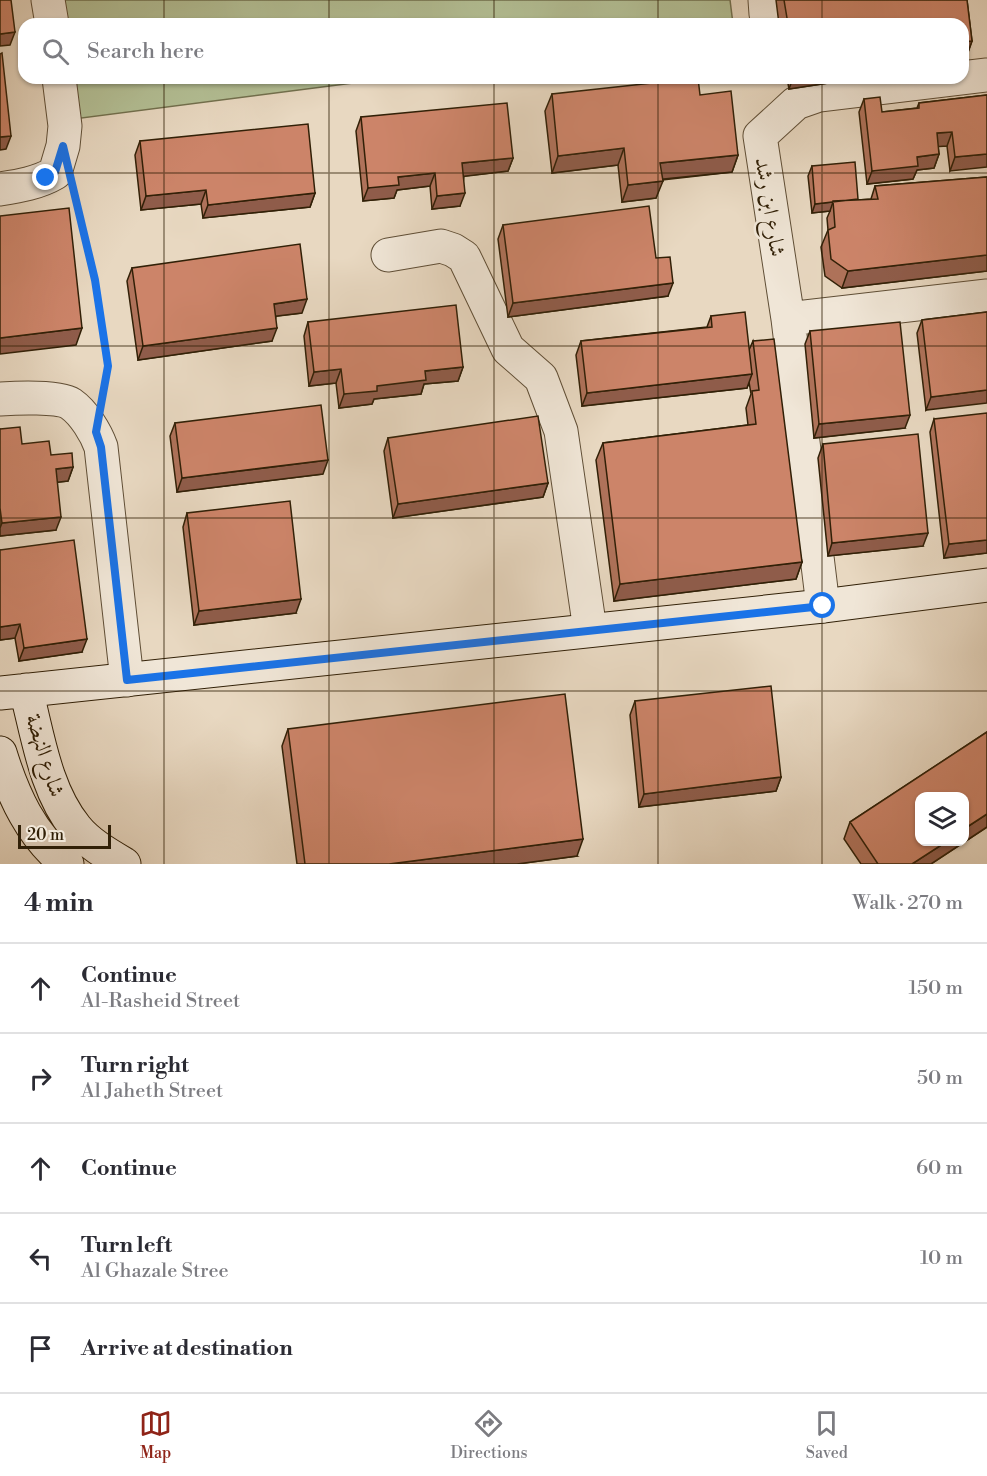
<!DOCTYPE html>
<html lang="en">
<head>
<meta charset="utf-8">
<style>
	:root { --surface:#fff; --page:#f7f7f7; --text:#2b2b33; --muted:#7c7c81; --line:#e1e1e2; --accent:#8f2418 }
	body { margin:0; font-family:"Libre Bodoni",Amiri,serif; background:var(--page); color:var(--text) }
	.controls { position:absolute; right:18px; bottom:18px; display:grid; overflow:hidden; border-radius:12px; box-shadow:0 2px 4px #0004 }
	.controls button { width:54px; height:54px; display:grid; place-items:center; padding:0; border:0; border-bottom:2px solid var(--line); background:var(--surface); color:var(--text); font:30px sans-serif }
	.scale { position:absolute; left:18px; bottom:15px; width:93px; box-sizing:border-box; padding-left:6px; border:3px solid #312007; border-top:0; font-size:16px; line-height:21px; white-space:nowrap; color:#312007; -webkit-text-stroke:4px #f0e6d7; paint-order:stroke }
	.stop { position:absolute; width:18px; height:18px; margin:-14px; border:4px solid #1a73e8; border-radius:50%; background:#fff }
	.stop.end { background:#1a73e8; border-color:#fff; box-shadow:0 2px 6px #0008 }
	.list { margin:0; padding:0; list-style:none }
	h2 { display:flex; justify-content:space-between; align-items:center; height:78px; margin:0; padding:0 24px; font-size:26px }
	h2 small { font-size:20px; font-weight:400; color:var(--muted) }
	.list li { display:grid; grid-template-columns:39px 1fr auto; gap:18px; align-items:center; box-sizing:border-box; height:90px; padding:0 24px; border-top:2px solid var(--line) }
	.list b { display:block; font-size:22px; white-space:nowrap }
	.list p { margin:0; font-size:20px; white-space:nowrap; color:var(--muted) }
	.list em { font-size:20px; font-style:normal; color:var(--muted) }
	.icon { flex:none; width:33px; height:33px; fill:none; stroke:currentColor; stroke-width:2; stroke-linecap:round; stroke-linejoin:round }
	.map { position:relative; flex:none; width:987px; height:864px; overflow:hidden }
	.search { position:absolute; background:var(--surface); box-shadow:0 2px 4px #0004; left:18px; right:18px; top:18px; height:66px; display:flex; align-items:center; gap:15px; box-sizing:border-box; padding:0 21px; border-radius:18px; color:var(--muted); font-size:22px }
	.sheet { height:528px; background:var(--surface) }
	nav { display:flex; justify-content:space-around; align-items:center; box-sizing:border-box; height:84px; border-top:2px solid var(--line); background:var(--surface); font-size:16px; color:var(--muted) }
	nav a { display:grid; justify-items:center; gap:3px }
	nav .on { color:var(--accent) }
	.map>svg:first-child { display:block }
</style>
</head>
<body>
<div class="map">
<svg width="987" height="864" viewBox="0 0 987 864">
	<rect width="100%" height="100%" fill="#e8d8c1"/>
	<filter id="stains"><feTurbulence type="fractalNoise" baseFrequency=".00333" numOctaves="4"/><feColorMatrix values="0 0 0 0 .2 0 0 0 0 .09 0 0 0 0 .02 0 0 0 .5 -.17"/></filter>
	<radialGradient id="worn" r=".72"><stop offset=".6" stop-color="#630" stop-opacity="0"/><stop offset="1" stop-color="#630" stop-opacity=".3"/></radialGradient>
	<path fill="#b3bf95" stroke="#72704e" stroke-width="1.5" d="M59 0H730L733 24H62Z
		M69 78H392L74 119Z"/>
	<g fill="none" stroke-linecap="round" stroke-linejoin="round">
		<g stroke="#5f4e36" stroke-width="35">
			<path id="street" d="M48 0 52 24
				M765 0 766 14
				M987 75 819 95 796 103 760 136 788 319 987 296
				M0 189C19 186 38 183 55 173L63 146 65 126 59 78
				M388 255 441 246 453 250 464 257 508 349 541 378 561 431 590 630
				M788 319 823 606
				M0 399C16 398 59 396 71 404 84 413 96 433 101 447L127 680"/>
		</g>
		<g stroke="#312007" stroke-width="35">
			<path id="secondary" d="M26 690C38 736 45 790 76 828 88 843 107 854 124 864
				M0 693 823 606 987 585
				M0 753C13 795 31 836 67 864"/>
		</g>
		<path stroke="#312007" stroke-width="4" stroke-dasharray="1.5 3" stroke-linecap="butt" d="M75 196 95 280 108 366 104 389"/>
		<use href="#street" stroke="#f0e6d7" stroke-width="33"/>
		<use href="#secondary" stroke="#f0e6d7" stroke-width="33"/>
	</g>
	<path fill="#af725a" stroke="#312007" stroke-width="1.5" d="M776 0H967L972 41 966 58 963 24H779Z
		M787 78H830L828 83 789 89Z
		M552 94 700 95 738 155 732 172 662 180 656 198 622 202 618 165 552 173 545 111Z
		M987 95 950 171 947 146H938L939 154 934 168 917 170 913 179 867 184 859 112 864 99 882 112 917 108 919 103Z
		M361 117 513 158 508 171 464 176 460 206 432 209 430 186 397 190 394 198 363 201 356 131Z
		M140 141 315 193 310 207 203 218 201 204 141 210 135 155Z
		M812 166 858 200 871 199 875 186 987 177V271L842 288 825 276 821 247 828 230 827 218 830 211 812 213 808 176Z
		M503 225 656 258 668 296 508 317 498 239Z
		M132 268 302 313 276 316 272 341 138 360 127 281Z
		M987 312 926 410 917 333 922 320Z
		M711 316 749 350 753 341 802 562 796 579 614 601 596 460 603 443 748 425 746 408 751 394 749 382 747 388 582 406 576 355 581 341 707 327Z
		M308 322 463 367 458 381 424 384 421 394 374 399 372 404 339 408 336 383 309 386 304 336Z
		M810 331 905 428 814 438 805 344Z
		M934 419 987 553 944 558 930 432Z
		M175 423 323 474 177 492 170 436Z
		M0 429 22 444 51 455 73 467 68 481 57 482 56 530 0 536Z
		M388 438 548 483 543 497 393 518 384 451Z
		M823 444 923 546 828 556 818 458Z
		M187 513 296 613 194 625 183 527Z
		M0 550 82 652 19 661 15 638 0 640Z
		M635 701 781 777 776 791 639 807 630 715Z
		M288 729 577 856 517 864H297L282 746Z
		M987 732V827L931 864H861L844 839 850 822Z"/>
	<path fill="#8f5c4a" stroke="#312007" stroke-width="1.5" d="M15 32 10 45 0 46V34Z
		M972 41 966 58 963 59V42Z
		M793 78H830L828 83 789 89Z
		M952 132 947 146 932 147 937 133Z
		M11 136 6 149 0 150V137Z
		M624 148 618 165 552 173 558 156Z
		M939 154 934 168 917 170 913 179 867 184 872 171 917 157Z
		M987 154V167L950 171 955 157Z
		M738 155 732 172 654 180 660 163Z
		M513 158 508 171 458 177 462 163Z
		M435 173 430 186 397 190 394 198 363 201 368 188 398 177Z
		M663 181 656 198 622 202 628 185Z
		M206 190 201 204 141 210 146 196Z
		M315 193 310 207 203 218 208 205Z
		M465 193 460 206 432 209 437 196Z
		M833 202 830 211 812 213 815 204Z
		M987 255V271L842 288 848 271Z
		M673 283 668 296 508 317 513 303Z
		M307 299 302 313 269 317 274 304Z
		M82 328 76 345 0 354V338Z
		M277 328 272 341 138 360 143 346Z
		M463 367 458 381 424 384 421 394 374 399 372 404 339 408 344 394 425 371Z
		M341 369 336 383 309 386 314 372Z
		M752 374 747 388 582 406 587 393Z
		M987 390V403L926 410 931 397Z
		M910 415 905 428 814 438 819 424Z
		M328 460 323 474 177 492 182 478Z
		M73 467 68 481 51 483 56 469Z
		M548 483 543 497 393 518 398 504Z
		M61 517 56 530 0 536V528L2 523Z
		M928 533 923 546 828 556 832 543Z
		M987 540V553L944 558 949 544Z
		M802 562 796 579 614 601 620 584Z
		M301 599 296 613 194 625 199 611Z
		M20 624 15 638 0 640V627Z
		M87 639 82 652 19 661 24 648Z
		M781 777 776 791 639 807 644 794Z
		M987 814V827L931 864H912L946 842H964V829Z
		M583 839 577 856 517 864H389Z"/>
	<path fill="#cc8469" stroke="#312007" stroke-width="1.5" d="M0 0H11L15 32 0 34Z
		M784 0H967L972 41 963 42V24H788Z
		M2 53 11 136 0 137V54Z
		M698 78 700 95 731 91 738 155 660 163 663 181 628 185 624 148 558 156 552 94Z
		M987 95V154L955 157 952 132 937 133 939 154 917 157 918 166 872 171 864 99 880 97 882 112 919 108V103Z
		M507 103 513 158 462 163 465 193 437 196 435 173 398 177 399 185 368 188 361 117Z
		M308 124 315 193 208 205 206 190 146 196 140 141Z
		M855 162 858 199 815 204 812 166Z
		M987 177V255L848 271 831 259 828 230 835 227 833 201 878 199 875 186Z
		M649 206 656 258 670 257 673 283 513 303 503 225Z
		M69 208 82 328 0 338V216Z
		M300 244 307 299 274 304 277 328 143 346 132 268Z
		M456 305 463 367 425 371 426 380 377 386V391L344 394 341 369 314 372 308 322Z
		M745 312 752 374 587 393 581 341 712 327 711 316Z
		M987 312V390L931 397 922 320Z
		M900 322 910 415 819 424 810 331Z
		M774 339 802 562 620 584 603 443 756 424 752 391 759 390 753 341Z
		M321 405 328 460 182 478 175 423Z
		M987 413V540L949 544 934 419Z
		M538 416 548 483 398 504 388 438Z
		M20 427 22 444 49 441 51 455 72 453 73 467 56 469 61 517 2 523 0 508V429Z
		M918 434 928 533 832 543 823 444Z
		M290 501 301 599 199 611 187 513Z
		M74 540 87 639 24 648 20 624 0 627V550Z
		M771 686 781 777 644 794 635 701Z
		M565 694 583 839 389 864H305L288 729Z
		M987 732V814L964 829V796H920V842H946L912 864H878L850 822Z"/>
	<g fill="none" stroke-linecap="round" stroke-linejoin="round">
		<path stroke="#1a73e8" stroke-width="8" d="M46 178 55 172 63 146 95 280 108 366 96 432 101 447 127 680 823 606"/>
	</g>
	<path fill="none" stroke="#312007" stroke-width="1.5" stroke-opacity="0.55" d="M164 0V24M329 0V24M494 0V24M658 0V24M822 0V24M164 78V864M329 78V864M494 78V864M658 78V864M822 78V864M0 173H987M0 346H987M0 518H987M0 691H987"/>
	<g text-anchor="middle" stroke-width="5" stroke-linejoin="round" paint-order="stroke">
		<g font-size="22" fill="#312007" stroke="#f0e6d7">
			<text transform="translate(771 207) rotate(81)" y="8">شارع ابن رشد</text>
			<text transform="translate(46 755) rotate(73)" y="8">شارع النهضة</text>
		</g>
	</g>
	<rect width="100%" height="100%" filter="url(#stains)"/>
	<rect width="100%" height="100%" fill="url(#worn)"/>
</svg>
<div class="controls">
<button><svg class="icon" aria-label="layers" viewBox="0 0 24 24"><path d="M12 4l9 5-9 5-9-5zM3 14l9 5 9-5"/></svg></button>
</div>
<div class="scale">20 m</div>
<div class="stop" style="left:823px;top:606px"></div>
<div class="stop end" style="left:46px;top:178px"></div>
<div class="search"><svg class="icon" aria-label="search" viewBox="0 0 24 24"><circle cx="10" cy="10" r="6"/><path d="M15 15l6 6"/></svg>Search here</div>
</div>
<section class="sheet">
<h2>4 min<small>Walk · 270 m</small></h2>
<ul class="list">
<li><svg class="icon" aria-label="ahead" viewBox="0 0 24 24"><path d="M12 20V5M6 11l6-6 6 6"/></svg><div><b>Continue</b><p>Al-Rasheid Street</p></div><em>150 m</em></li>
<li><svg class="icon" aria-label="right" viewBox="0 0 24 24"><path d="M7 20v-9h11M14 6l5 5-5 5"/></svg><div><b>Turn right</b><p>Al Jaheth Street</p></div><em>50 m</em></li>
<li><svg class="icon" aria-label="ahead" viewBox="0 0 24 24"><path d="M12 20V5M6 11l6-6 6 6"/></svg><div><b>Continue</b></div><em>60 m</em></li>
<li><svg class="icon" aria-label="left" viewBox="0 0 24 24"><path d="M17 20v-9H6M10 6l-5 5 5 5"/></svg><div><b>Turn left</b><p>Al Ghazale Stree</p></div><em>10 m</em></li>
<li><svg class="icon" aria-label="arrive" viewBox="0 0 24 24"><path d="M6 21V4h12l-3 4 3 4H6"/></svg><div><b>Arrive at destination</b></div></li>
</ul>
</section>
<nav>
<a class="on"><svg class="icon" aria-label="map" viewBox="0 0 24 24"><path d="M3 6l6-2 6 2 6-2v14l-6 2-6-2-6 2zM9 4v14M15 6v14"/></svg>Map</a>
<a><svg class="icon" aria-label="directions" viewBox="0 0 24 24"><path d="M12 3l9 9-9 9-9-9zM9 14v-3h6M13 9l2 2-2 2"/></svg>Directions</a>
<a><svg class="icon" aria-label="saved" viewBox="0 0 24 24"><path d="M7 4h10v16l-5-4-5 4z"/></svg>Saved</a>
</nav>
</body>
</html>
